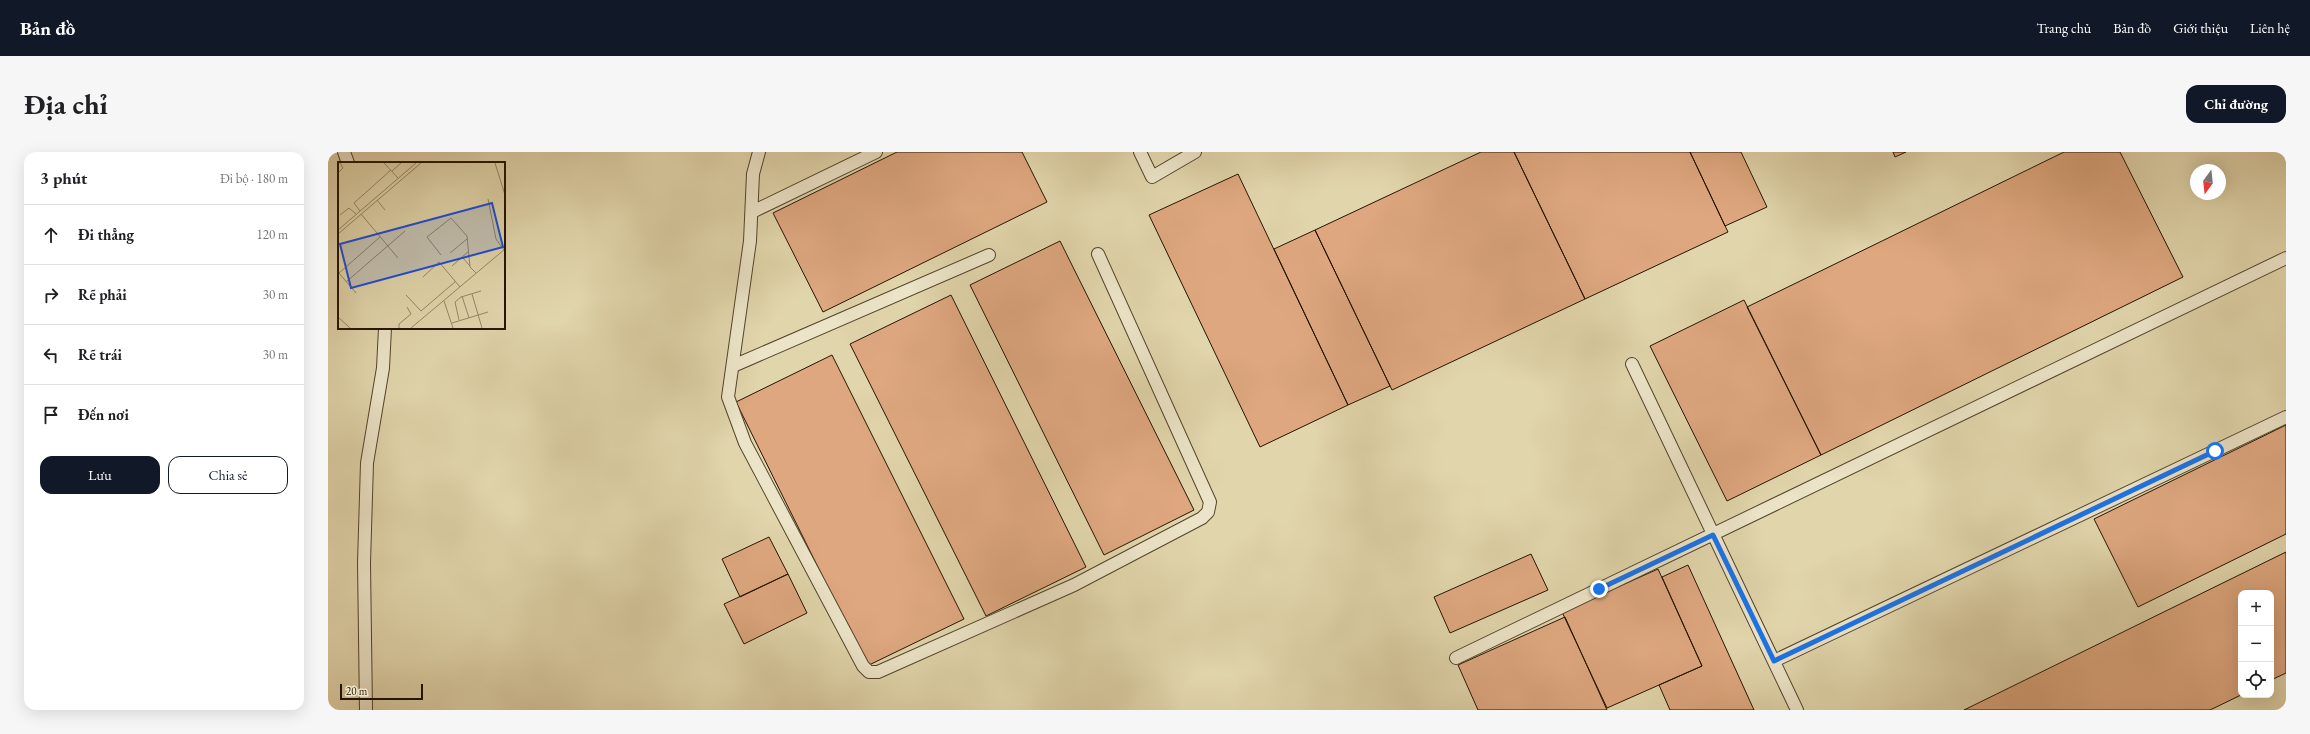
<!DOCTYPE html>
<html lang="vi">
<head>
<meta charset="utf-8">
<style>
	:root { --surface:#fff; --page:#f6f6f6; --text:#202124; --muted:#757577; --line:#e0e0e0; --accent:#111827 }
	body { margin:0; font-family:"EB Garamond",serif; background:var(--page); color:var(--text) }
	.controls { position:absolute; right:12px; bottom:12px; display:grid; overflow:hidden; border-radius:8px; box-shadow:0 4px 16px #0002 }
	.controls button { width:36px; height:36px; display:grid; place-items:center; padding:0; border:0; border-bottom:1px solid var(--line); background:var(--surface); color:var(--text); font:20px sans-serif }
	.compass { position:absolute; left:1862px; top:12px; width:36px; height:36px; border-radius:50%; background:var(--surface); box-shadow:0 4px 16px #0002; rotate:195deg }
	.scale { position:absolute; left:12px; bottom:10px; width:83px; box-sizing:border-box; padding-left:4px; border:2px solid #251400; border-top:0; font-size:11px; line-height:14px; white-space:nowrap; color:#251400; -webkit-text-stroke:3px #ece4c8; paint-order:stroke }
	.stop { position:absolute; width:12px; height:12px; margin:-9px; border:3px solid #1a73e8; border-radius:50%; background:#fff }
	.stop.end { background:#1a73e8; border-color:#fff; box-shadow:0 1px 4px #0008 }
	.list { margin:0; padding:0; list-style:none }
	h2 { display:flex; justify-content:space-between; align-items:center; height:52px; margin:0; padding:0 16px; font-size:17px }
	h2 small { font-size:13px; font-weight:400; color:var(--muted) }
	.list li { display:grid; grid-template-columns:26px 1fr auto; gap:12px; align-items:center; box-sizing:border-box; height:60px; padding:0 16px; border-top:1px solid var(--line) }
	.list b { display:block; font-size:15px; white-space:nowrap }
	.list em { font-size:13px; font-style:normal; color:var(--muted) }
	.actions { display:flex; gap:8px; padding:12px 16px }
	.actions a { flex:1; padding:9px 0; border:1px solid var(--accent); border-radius:12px; text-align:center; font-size:14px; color:var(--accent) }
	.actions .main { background:var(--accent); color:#fff }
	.icon { flex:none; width:22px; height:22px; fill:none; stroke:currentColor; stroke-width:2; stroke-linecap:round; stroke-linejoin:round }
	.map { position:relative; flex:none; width:1958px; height:558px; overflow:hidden; border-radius:12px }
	header { display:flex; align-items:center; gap:24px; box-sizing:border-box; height:56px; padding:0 20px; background:var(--accent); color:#fff }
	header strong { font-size:19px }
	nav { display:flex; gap:22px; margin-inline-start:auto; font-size:14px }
	.intro { display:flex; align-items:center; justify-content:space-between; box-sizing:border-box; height:96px; padding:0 24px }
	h1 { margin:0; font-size:28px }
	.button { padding:10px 18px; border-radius:12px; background:var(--accent); color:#fff; font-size:14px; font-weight:700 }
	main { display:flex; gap:24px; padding:0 24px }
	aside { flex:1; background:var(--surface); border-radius:12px; box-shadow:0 4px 16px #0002 }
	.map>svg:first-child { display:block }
</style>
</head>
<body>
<header>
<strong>Bản đồ</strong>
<nav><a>Trang chủ</a><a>Bản đồ</a><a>Giới thiệu</a><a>Liên hệ</a></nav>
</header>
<div class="intro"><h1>Địa chỉ</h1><a class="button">Chỉ đường</a></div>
<main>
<aside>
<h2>3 phút<small>Đi bộ · 180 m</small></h2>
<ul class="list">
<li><svg class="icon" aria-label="ahead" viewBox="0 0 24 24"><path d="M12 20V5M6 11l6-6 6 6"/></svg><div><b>Đi thẳng</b></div><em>120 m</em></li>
<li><svg class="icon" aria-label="right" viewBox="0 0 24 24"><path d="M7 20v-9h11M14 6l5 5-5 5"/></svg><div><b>Rẽ phải</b></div><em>30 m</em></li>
<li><svg class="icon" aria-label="left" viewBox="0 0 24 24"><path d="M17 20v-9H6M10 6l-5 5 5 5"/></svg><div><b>Rẽ trái</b></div><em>30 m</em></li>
<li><svg class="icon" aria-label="arrive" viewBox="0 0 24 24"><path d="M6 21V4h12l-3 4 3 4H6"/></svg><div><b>Đến nơi</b></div></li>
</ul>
<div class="actions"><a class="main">Lưu</a><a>Chia sẻ</a></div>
</aside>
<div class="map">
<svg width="1958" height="558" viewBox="0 0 1958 558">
	<rect width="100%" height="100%" fill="#e1d5ab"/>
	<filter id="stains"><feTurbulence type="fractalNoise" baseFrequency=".005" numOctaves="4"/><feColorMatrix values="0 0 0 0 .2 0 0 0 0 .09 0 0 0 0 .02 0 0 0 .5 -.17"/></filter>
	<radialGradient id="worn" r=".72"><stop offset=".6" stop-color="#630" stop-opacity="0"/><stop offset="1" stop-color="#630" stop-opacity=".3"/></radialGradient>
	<path fill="#dea77f" stroke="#251400" d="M569 0H694L719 50 495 160 445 61Z
		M1153 0H1186L1257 147 1064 238 987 78Z
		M1186 0H1362L1400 80 1257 147Z
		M1362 0H1413L1439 55 1397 74Z
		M1565 0H1578L1567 5Z
		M1736 0H1792L1855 125 1493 303 1419 155Z
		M910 22 1020 253 932 295 821 63Z
		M987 78 1062 234 1020 253 946 97Z
		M732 89 866 358 776 403 642 133Z
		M623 143 758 415 658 464 522 192Z
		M1416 148 1493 303 1399 349 1322 194Z
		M504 203 636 467 539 514 408 250Z
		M1958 273V382L1810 455 1766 367Z
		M441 385 460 422 412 445 394 407Z
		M1958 400V521L1943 528V441H1913V543L1882 558H1636Z
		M1203 402 1220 438 1122 481 1106 445Z
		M1360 413 1426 558H1342L1331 533 1374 514 1334 425Z
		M1330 417 1374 514 1279 556 1234 460Z
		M460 422 479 461 416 492 396 452Z
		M1237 465 1279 558H1150L1130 513Z"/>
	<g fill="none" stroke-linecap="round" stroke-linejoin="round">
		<g stroke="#54442b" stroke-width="14">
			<path id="service" d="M16 0 20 11
				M431 0 425 22 422 89 400 245 417 291 535 514 541 520H550L746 433 874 366 880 360 882 350 770 102
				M812 0 824 25 867 0
				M424 60 548 0
				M1304 212 1469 558
				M405 214 661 103
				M1128 506 1958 106
				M1446 509 1958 265
				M38 558 36 411 39 311 55 216 57 176"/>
		</g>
		<use href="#service" stroke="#ece4c8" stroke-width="12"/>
	</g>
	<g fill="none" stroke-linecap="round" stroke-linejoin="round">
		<path stroke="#1a73e8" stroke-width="5" d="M1271 437 1385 383 1446 509 1887 299"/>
	</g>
	<g transform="translate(10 10)">
		<rect width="167" height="167" fill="#e1d5ab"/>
		<path fill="none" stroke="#968867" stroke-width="1" d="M46 1 60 16M157 1 167 33M54 9 63 1M0 11 5 6 2 1M150 37 158 77 166 88M39 38 47 48M22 49 16 41 53 8M23 52 60 96M2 53 11 46 18 52M0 68 78 1M0 72 83 1M112 91 129 77M103 93 89 75 113 56 129 74 132 105 138 111M124 95 132 104M114 104 131 89M0 110 18 131M1 111 42 75M85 115 101 100 122 125M8 120 67 69M134 132 144 166M68 133 83 149 118 119M124 134 131 156M106 139 115 166M0 155 12 166M121 158 117 140 123 135 143 129M114 161 150 150M61 166V162L73 152 69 145M73 166 167 87"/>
		<path fill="#1d4ed8" fill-opacity="0.15" stroke="#1d4ed8" stroke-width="2" d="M154 41 165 85 13 126 2 82Z"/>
		<rect width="167" height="167" fill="none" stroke="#251400" stroke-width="2"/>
	</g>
	<rect width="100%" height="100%" filter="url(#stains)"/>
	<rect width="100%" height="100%" fill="url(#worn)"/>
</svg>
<div class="controls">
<button>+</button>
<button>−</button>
<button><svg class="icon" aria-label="locate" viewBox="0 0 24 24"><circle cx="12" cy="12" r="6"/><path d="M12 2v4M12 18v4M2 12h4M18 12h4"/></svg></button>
</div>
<svg class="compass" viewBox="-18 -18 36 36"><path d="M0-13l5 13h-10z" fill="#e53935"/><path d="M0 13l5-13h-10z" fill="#757577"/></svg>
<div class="scale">20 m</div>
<div class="stop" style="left:1887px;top:299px"></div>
<div class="stop end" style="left:1271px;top:437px"></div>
</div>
</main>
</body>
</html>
